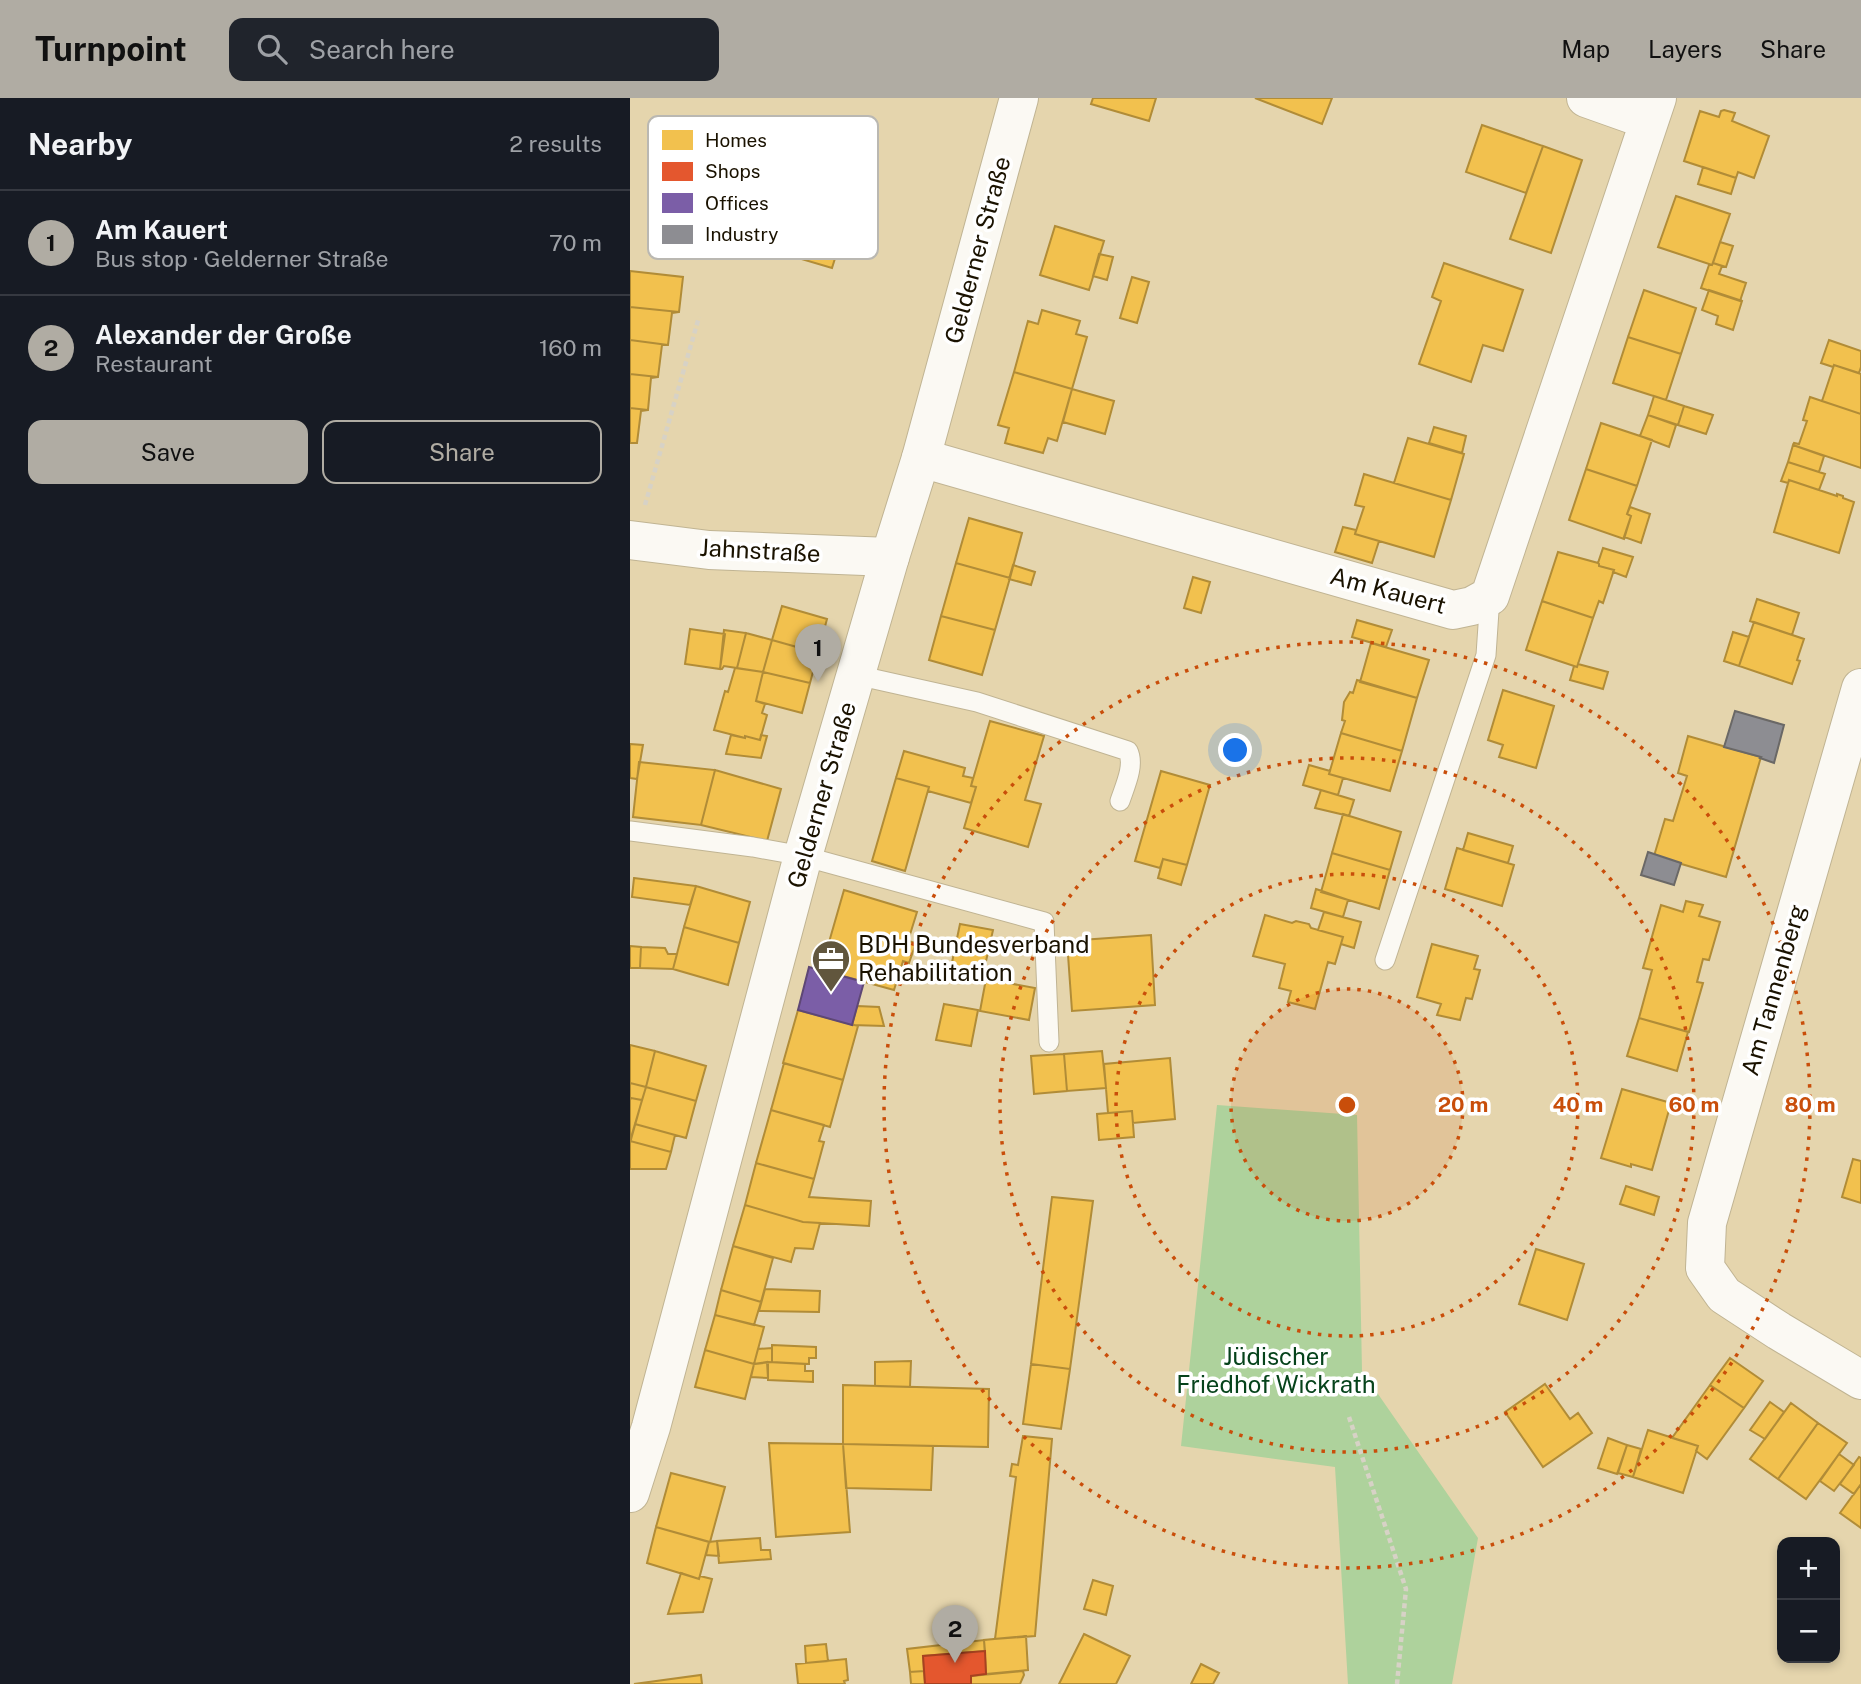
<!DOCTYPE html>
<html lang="en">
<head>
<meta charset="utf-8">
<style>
	:root { --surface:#171b24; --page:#20242c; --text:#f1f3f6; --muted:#9ea1a6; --line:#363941; --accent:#b0aca3 }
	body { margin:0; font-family:"Public Sans",sans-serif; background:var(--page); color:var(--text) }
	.controls { position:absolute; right:21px; bottom:21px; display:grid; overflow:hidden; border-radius:14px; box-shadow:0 4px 10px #0003 }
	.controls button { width:63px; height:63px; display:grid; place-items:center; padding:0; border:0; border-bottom:2px solid var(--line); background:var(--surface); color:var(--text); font:35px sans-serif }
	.you { position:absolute; left:606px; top:653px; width:24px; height:24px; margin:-18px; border:5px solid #fff; border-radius:50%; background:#1a73e8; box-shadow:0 0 0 10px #1a73e833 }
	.badge { display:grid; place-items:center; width:46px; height:46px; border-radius:50%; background:var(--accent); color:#111; font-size:23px; font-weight:700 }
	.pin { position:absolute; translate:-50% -58px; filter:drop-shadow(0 2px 4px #0008) }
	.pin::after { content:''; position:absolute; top:37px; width:24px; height:21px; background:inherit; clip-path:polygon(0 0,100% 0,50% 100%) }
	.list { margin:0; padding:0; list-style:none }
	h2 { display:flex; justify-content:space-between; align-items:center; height:91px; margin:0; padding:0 28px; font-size:30px }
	h2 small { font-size:23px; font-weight:400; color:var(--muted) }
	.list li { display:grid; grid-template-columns:46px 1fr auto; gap:21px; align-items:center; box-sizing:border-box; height:105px; padding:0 28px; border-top:2px solid var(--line) }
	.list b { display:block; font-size:26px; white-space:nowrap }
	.list p { margin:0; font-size:23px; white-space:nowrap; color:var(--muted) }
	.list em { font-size:23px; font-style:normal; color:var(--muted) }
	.actions { display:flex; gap:14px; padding:21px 28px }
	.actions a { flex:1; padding:16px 0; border:2px solid var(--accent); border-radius:14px; text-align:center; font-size:24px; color:var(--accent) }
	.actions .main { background:var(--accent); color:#111 }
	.icon { flex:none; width:38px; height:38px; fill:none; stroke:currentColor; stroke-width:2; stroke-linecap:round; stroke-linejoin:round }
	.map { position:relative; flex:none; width:1231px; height:1586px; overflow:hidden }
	header { display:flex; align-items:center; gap:42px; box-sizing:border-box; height:98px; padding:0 35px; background:var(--accent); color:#111 }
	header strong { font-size:33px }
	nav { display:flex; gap:38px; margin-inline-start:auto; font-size:24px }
	.search { width:490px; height:63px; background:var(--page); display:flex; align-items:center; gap:18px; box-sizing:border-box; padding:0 24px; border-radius:14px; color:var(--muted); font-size:26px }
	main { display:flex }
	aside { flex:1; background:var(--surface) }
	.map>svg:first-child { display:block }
</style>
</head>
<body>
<header>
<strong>Turnpoint</strong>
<div class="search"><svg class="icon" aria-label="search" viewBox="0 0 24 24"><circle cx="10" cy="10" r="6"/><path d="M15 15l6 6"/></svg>Search here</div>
<nav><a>Map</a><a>Layers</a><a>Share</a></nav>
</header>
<main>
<aside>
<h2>Nearby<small>2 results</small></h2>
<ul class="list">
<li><span class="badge">1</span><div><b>Am Kauert</b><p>Bus stop · Gelderner Straße</p></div><em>70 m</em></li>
<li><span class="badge">2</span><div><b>Alexander der Große</b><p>Restaurant</p></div><em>160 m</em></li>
</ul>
<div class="actions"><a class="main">Save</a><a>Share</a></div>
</aside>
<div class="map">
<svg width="1231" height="1586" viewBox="0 0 1231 1586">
	<rect width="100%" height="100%" fill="#e5d5ad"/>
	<path fill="#aed29c" d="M587 1007 727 1017 732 1273 848 1440 822 1586H718L705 1369 551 1348Z"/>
	<path fill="#f2c14e" stroke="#b18c37" stroke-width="2" d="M463 0H526L519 23 461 6Z
		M625 0H702L692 26Z
		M1094 12 1105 15 1102 23 1139 38 1124 80 1108 74 1106 80 1054 63 1070 13 1089 19 1091 13Z
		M852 27 913 48 896 95 836 74Z
		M913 48 952 62 921 155 880 141Z
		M1073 69 1106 80 1101 96 1068 86Z
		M160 90 220 107 215 123 221 125 212 156 207 154 202 170 141 152Z
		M1046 98 1100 116 1082 167 1028 149Z
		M425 128 474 143 459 192 410 177Z
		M1090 144 1103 148 1096 169 1083 165Z
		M469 156 483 159 477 182 463 178Z
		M814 165 893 192 873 253 853 247 841 284 789 266 811 203 802 199Z
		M1083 165 1092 168 1089 176 1116 185 1110 203 1071 190 1079 167H1082Z
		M0 173 53 179 49 214 0 209Z
		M502 179 519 184 507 225 490 220Z
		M1014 192 1066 210 1051 256 998 239Z
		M1079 192 1112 203 1103 232 1086 226 1088 218 1072 212Z
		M0 209 49 214 42 215 38 247 0 242Z
		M412 212 450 223 446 236 457 239 442 291 384 274 398 223 408 226Z
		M998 239 1051 256 1036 302 983 285Z
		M0 242 38 247H32L28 279 0 276Z
		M1199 242 1231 253V269L1229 275 1204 267 1203 269 1191 265Z
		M1204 267 1231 276V316L1192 303Z
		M384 274 442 291 427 343 418 340 413 355 375 345 379 330 368 327Z
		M0 276 28 279 21 280 18 312 0 310Z
		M442 291 484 303 475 336 433 324Z
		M1024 298 1054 308 1048 327 1018 317Z
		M1180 299 1231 316V370L1163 347 1164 345 1169 346 1177 323 1173 322Z
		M1054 308 1083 317 1076 336 1048 327Z
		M0 310 18 312 11 313 7 345H0Z
		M1018 317 1046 327 1039 349 1010 338Z
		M971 325 1022 342 1007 388 956 371Z
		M804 329 836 338 832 355 799 345Z
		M778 340 834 356 821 402 764 385Z
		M1163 347 1194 358 1189 374 1158 364Z
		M1158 364 1195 376 1189 392 1159 382 1158 385 1151 383Z
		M956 371 1007 388 997 416 1001 418 994 441 939 422Z
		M734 376 821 402 804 459 725 436 734 409 725 407Z
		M1159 382 1207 398V396L1213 398V400L1224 404 1209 455 1144 434Z
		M1000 409 1020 416 1011 445 994 439 1001 418 997 416Z
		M339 420 392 435 380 480 326 465Z
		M713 429 726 432 725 436 749 443 742 465 705 454Z
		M973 450 1003 459 996 479 983 474 984 472 969 468V466L968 465Z
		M928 454 968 465 969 466V468L984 472 973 505 969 503 963 520 912 503Z
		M326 465 380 480 365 532 311 518Z
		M383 467 405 474 401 487 379 481Z
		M563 479 580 484 571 515 554 510Z
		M1127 501 1169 515 1162 537 1120 523Z
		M912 503 963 520 947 569 896 552Z
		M152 508 197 521 188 555 142 542Z
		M311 518 365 532 352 577 299 562Z
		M727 522 762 532 756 549 722 539Z
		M1124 524 1174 541 1167 562 1170 563 1162 586 1109 568Z
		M60 531 95 536 90 571 55 566Z
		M94 532 116 535 107 570 94 568 92 571H90Z
		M1103 534 1119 539 1109 568 1094 563Z
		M116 535 142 542 133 574 107 570Z
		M142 542 188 555 180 585 133 574Z
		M741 545 799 562 787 600 730 584Z
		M948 566 978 574 973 591 940 582 944 568 947 569Z
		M105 570 133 574 126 603 135 606 132 615 137 617 130 642 115 638V640L84 632 95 593 98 594Z
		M133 574 180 585 172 615 126 603Z
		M727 582 787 600 772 653 711 635 715 623 712 622 714 604 720 594 723 595Z
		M873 592 924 608 906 670 869 659 873 647 858 642Z
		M360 623 414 638 395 702 411 706 398 749 334 730 346 689 341 688Z
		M711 635 772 653 760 693 699 676Z
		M101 637 115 640V638L130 642 131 637 137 638 131 660 96 656Z
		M1058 638 1131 659 1096 779 1024 758 1035 721 1043 723 1057 678 1048 675Z
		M0 646 13 647 7 681 0 680Z
		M274 653 335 670 333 678 343 680 341 688 346 689 341 705 298 693 299 689 266 680Z
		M9 664 85 672 71 727 3 719Z
		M679 667 700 673 699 676 713 680 708 697 673 687Z
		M85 672 151 691 137 743 71 727Z
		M531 673 580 687 557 767 533 761 530 770 505 763Z
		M266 680 299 689 275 773 242 763Z
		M691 692 724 702 719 718 685 710Z
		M713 716 771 734 760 772 702 755Z
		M838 735 883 748 878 765 833 752Z
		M827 750 884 767 872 808 815 791Z
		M702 755 760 772 749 811 691 794Z
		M533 761 557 767 551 787 528 780Z
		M4 780 66 788 60 807 2 799Z
		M66 788 120 804 109 845 54 829Z
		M686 791 718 802 713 819 681 810Z
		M214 792 287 814 278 843 286 845 279 865 273 863 264 892 191 872Z
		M1056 803 1073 807 1069 818 1090 824 1079 862 1073 861 1067 884 1073 885 1059 934 1009 920 1022 872 1013 870 1031 807 1053 814Z
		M694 814 731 824 724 850 711 846 713 839 688 832Z
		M635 817 662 825 666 823 679 826 681 830 713 839 705 866 698 864 685 911 658 904 661 893 649 890 655 866 623 858Z
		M330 826 363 832 352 881 320 874Z
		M54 829 109 845 98 887 43 871Z
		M521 837 525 907 442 913 437 843Z
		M802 846 848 858 844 871 850 872 842 901 836 900 830 922 807 917 811 906 787 899Z
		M0 848 11 849 10 870H0Z
		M11 849 35 850 38 856H47L43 871 10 870Z
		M356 881 405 890 399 922 350 913Z
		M314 906 348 912 341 948 306 942Z
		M227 908 249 909 254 928 222 927Z
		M168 912 228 928 213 982 153 965Z
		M1009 920 1058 934 1047 973 997 958Z
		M0 947 25 953 16 989 0 985Z
		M25 953 76 968 66 1003 16 989Z
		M472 953 476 990 437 993 434 956Z
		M434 956 437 993 404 996 401 958Z
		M540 960 545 1021 503 1025 502 1013 478 1015 474 966Z
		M154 965 213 982 200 1029 141 1012Z
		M0 985 16 989 12 1002 1 1000 0 1002Z
		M16 989 66 1003 56 1040 5 1026Z
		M992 991 1041 1005 1022 1072 1001 1066V1069L971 1060Z
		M1 1000 12 1002 0 1045V1002Z
		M141 1012 194 1027 189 1043 194 1044 184 1081 126 1065Z
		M502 1013 504 1039 469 1042 467 1016Z
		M5 1026 45 1037 41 1054 0 1043Z
		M0 1043 41 1054 36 1071H0Z
		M1223 1061 1231 1063V1105L1212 1099Z
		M126 1065 184 1081 179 1099 241 1103 239 1128 173 1124 115 1107Z
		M996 1088 1029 1099 1024 1117 990 1106Z
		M422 1099 463 1103 440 1271 401 1266Z
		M115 1107 173 1124 190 1125 183 1151 165 1150 161 1164 103 1148Z
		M103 1148 143 1160 131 1204 91 1192Z
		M906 1151 954 1166 937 1222 889 1206Z
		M135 1191 190 1193 189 1214 129 1213Z
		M91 1192 131 1204 124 1227 85 1217Z
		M85 1217 134 1229 124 1266 75 1252Z
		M142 1247 186 1249V1260H179V1266L142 1264Z
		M142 1250V1264L124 1266 128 1251Z
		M75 1252 124 1266 115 1301 65 1289Z
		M1100 1260 1133 1283 1114 1310 1080 1287Z
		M281 1263 280 1289 245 1288V1264Z
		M137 1264 138 1280 121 1279 124 1266Z
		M138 1264 175 1266V1273H183V1284L138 1282Z
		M401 1266 440 1271 431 1331 393 1326Z
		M915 1286 940 1321 948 1315 962 1335 913 1369 875 1314Z
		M213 1287 359 1291 358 1349 213 1346Z
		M1080 1287 1114 1310 1077 1361 1066 1353 1068 1348 1042 1340Z
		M1140 1304 1154 1314 1135 1341 1120 1332Z
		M1161 1305 1188 1325 1148 1381 1120 1361Z
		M1188 1325 1217 1345 1176 1401 1148 1381Z
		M1018 1332 1068 1348 1053 1395 1003 1379Z
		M393 1338 422 1341 405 1538 365 1541 386 1379 380 1378 382 1366 388 1367Z
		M978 1340 997 1347 987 1376 968 1370Z
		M139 1345 213 1346 220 1434 146 1439Z
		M213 1346 303 1348 301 1392 216 1390Z
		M997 1347 1011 1351 1003 1379 988 1375Z
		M1209 1356 1224 1367 1204 1393 1190 1383Z
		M1229 1359 1231 1360V1386L1224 1396 1210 1386Z
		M41 1375 95 1389 80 1444 26 1429Z
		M1231 1386V1430L1210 1415Z
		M26 1429 79 1444 69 1481 17 1465Z
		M130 1440 131 1452H140L141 1461 89 1465 87 1443Z
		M87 1443 89 1458 76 1457 79 1444Z
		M51 1475 69 1481 70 1478 82 1481 73 1514 38 1516Z
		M463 1482 483 1488 476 1517 454 1511Z
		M454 1536 500 1558 486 1586H429Z
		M396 1538 398 1572 356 1576 354 1542Z
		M354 1542 355 1553 293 1558 294 1573 280 1574 277 1551Z
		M196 1546 198 1563 176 1565 175 1548Z
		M216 1561 218 1582 214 1583 215 1586H168L166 1566Z
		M571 1566 589 1575 583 1586H561Z
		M294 1573 295 1586H281L280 1574Z
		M393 1573 394 1577 390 1586H341V1578Z
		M71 1577 72 1586H4Z"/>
	<path fill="#e4572e" stroke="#a74220" stroke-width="2" d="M355 1553 356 1576 341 1578V1586H295L293 1558Z"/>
	<path fill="#7b5ea7" stroke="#5e4775" stroke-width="2" d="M179 869 234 884 222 927 168 912Z"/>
	<path fill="#8d8d92" stroke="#6a6866" stroke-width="2" d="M1105 613 1154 627 1144 665 1130 660 1131 659 1094 649Z
		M1018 754 1051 765 1044 787 1011 777Z"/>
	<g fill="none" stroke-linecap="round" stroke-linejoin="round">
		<g stroke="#c0b493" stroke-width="21">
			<path id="lane" d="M226 577 347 604 498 653C505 667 495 688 490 703
				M0 733 123 749 173 758 414 824 419 944
				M755 862 856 557 860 498"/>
		</g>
		<g stroke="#c0b493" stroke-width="40">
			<path id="street" d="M956 0 1018 22
				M291 360 823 512 842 508 860 498 1027 0
				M0 442 79 452 260 459
				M1231 590 1077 1125 1075 1170 1094 1197 1149 1233 1231 1282"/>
		</g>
		<g stroke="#c0b493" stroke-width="40">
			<path id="secondary" d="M0 1395 21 1329 173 758 260 459 291 360 389 0"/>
		</g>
		<path stroke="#d7d2c6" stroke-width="4.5" stroke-dasharray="5 3.5" stroke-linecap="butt" d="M15 407 69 219
			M719 1319 776 1491 767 1586"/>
		<use href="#lane" stroke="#fbf9f3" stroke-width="19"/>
		<use href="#street" stroke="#fbf9f3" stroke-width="38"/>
		<use href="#secondary" stroke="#fbf9f3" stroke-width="38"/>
	</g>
	<circle cx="717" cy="1007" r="116" fill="#c94e0a" fill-opacity=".12"/>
	<g fill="none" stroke="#c94e0a" stroke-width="3.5" stroke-dasharray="3.5 7">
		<circle cx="717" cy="1007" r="116"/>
		<circle cx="717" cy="1007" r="231"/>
		<circle cx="717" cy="1007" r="347"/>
		<circle cx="717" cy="1007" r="463"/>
	</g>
	<defs>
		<g id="office-pin" transform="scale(2.0125)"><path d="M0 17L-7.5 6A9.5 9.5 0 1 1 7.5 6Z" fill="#61563d" stroke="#fff"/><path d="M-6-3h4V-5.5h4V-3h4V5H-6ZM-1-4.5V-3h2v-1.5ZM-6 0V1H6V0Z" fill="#fff"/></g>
	</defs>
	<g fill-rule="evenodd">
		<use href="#office-pin" x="201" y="861"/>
	</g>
	<g text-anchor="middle" stroke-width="7" stroke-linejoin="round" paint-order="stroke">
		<g font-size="24" fill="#1a1200" stroke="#fff">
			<text transform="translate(348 152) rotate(-75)" y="8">Gelderner Straße</text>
			<text transform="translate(130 453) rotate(3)" y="8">Jahnstraße</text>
			<text transform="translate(758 493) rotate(15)" y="8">Am Kauert</text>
			<text transform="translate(192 697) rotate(-74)" y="8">Gelderner Straße</text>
			<text transform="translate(1144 892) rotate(-74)" y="8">Am Tannenberg</text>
		</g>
		<g font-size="24" fill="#1a1200" stroke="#fff" text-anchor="start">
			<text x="228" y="855">BDH Bundesverband<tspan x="228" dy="28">Rehabilitation</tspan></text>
		</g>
		<g font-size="24" fill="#06431b" stroke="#fff">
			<text x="646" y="1267">Jüdischer<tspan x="646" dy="28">Friedhof Wickrath</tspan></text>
		</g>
	</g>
	<rect x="18" y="18" width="230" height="143" rx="10" fill="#fff" stroke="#bab8b2" stroke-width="2"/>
	<rect x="32" y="32" width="31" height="20" fill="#f2c14e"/>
	<rect x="32" y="64" width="31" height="19" fill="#e4572e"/>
	<rect x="32" y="95" width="31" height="20" fill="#7b5ea7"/>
	<rect x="32" y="127" width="31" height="19" fill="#8d8d92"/>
	<g font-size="19" fill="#1a1200">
		<text x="75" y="49">Homes</text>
		<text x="75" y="80">Shops</text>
		<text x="75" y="112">Offices</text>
		<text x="75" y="143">Industry</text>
	</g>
	<circle cx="717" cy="1007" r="10" fill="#c94e0a" stroke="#fff" stroke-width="3.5"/>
	<g font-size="21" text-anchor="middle" font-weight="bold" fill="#c94e0a" stroke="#fff" stroke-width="7" stroke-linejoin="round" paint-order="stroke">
		<text x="833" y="1014">20 m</text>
		<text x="948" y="1014">40 m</text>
		<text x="1064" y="1014">60 m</text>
		<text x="1180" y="1014">80 m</text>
	</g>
</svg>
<div class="controls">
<button>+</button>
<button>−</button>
</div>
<div class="you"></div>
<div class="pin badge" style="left:188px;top:584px">1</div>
<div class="pin badge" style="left:325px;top:1565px">2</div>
</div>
</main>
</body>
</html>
